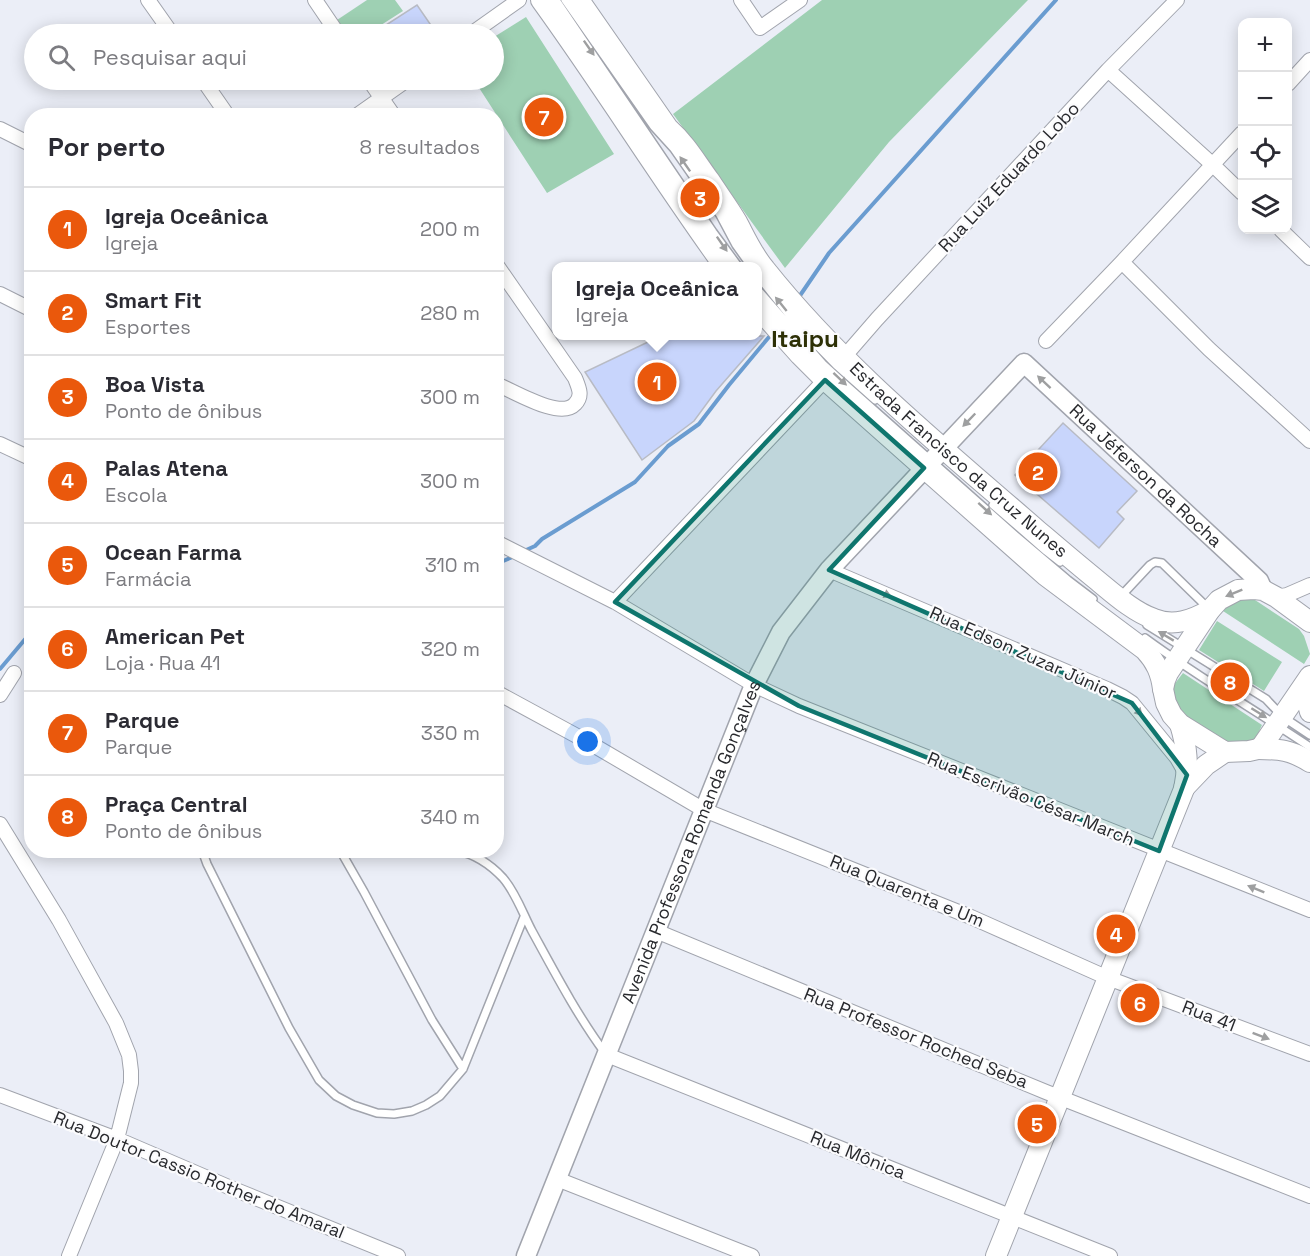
<!DOCTYPE html>
<html lang="pt">
<head>
<meta charset="utf-8">
<style>
	:root { --surface:#fff; --page:#f2f2f3; --text:#2b2b33; --muted:#7c7c81; --line:#e1e1e2; --accent:#ea580c }
	body { margin:0; font-family:"Space Grotesk",sans-serif; background:var(--page); color:var(--text) }
	.controls { position:absolute; right:18px; top:18px; display:grid; overflow:hidden; border-radius:12px; box-shadow:0 3px 15px #0003 }
	.controls button { width:54px; height:54px; display:grid; place-items:center; padding:0; border:0; border-bottom:2px solid var(--line); background:var(--surface); color:var(--text); font:30px sans-serif }
	.you { position:absolute; left:588px; top:742px; width:21px; height:21px; margin:-15px; border:4px solid #fff; border-radius:50%; background:#1a73e8; box-shadow:0 0 0 9px #1a73e833 }
	.badge { display:grid; place-items:center; width:39px; height:39px; border-radius:50%; background:var(--accent); color:#fff; font-size:20px; font-weight:700 }
	.pin { position:absolute; translate:-50% -50%; border:3px solid #fff; box-shadow:0 2px 6px #0006 }
	.popup { position:absolute; left:552px; top:262px; width:210px; height:78px; box-sizing:border-box; display:grid; place-content:center; border-radius:12px; background:var(--surface); filter:drop-shadow(0 2px 4px #0005); font-size:20px; white-space:nowrap; color:var(--muted) }
	.popup b { font-size:22px; color:var(--text) }
	.popup::after { content:''; position:absolute; left:50%; top:100%; margin-left:-12px; border:12px solid transparent; border-top-color:var(--surface) }
	.list { margin:0; padding:0; list-style:none }
	h2 { display:flex; justify-content:space-between; align-items:center; height:78px; margin:0; padding:0 24px; font-size:26px }
	h2 small { font-size:20px; font-weight:400; color:var(--muted) }
	.list li { display:grid; grid-template-columns:39px 1fr auto; gap:18px; align-items:center; box-sizing:border-box; height:84px; padding:0 24px; border-top:2px solid var(--line) }
	.list b { display:block; font-size:22px; white-space:nowrap }
	.list p { margin:0; font-size:20px; white-space:nowrap; color:var(--muted) }
	.list em { font-size:20px; font-style:normal; color:var(--muted) }
	.icon { flex:none; width:33px; height:33px; fill:none; stroke:currentColor; stroke-width:2; stroke-linecap:round; stroke-linejoin:round }
	.map { position:relative; flex:none; width:1310px; height:1256px; overflow:hidden }
	.search { position:absolute; background:var(--surface); box-shadow:0 3px 15px #0003; left:24px; top:24px; width:480px; height:66px; display:flex; align-items:center; gap:15px; box-sizing:border-box; padding:0 21px; border-radius:33px; color:var(--muted); font-size:22px }
	.panel { position:absolute; background:var(--surface); box-shadow:0 3px 15px #0003; left:24px; top:108px; width:480px; height:750px; border-radius:24px }
	.map>svg:first-child { display:block }
</style>
</head>
<body>
<div class="map">
<svg width="1310" height="1256" viewBox="0 0 1310 1256">
	<rect width="100%" height="100%" fill="#ebeef7"/>
	<path fill="#9ed0b3" d="M367 0H395L403 11 367 34H347L337 20Z
		M822 0H1028L889 142 785 268 673 114Z
		M526 17 614 154 547 193 474 80H494V37Z
		M1239 599 1255 600 1299 629 1304 636 1310 654 1304 664 1223 611 1230 604Z
		M1217 621 1282 662 1264 691 1199 650Z
		M1183 673 1262 725C1260 729 1258 735 1255 738 1247 745 1234 744 1225 742L1182 715 1172 694 1173 686Z"/>
	<g fill="none" stroke-linecap="round" stroke-linejoin="round">
		<path stroke="#6a9cd0" stroke-width="4" d="M799 297 829 253 1056 0
			M524 551 535 546 542 539 635 482 668 446 699 424 729 385 769 337
			M496 564 515 556
			M0 669 32 631"/>
	</g>
	<path fill="#c8d5fc" stroke="#b8bbc4" stroke-width="1.5" d="M417 5 437 34H372Z
		M657 336H764L716 391 694 421 642 460 585 372 648 342Z
		M1063 423 1137 491 1117 512 1124 519 1099 548 1015 475Z"/>
	<g fill="none" stroke-linecap="round" stroke-linejoin="round">
		<g stroke="#a1a4ad" stroke-width="10">
			<path id="service" d="M556 0 713 232 738 266
				M565 0 654 127 674 149 720 215 736 245 751 266
				M758 276 798 326 837 366 875 400
				M758 290 823 364 846 385 1015 535 1068 580 1093 599
				M993 505 1046 551 1060 562
				M1121 596 1150 565 1155 562 1162 563 1209 609
				M1147 625 1266 699 1283 717 1310 735
				M1145 638C1198 677 1255 710 1310 747
				M202 850 207 864 289 1028 319 1080 336 1096 353 1105 377 1113 394 1114 412 1111 426 1105 440 1096 463 1069 524 917
				M340 850 364 892 432 1020 463 1069
				M456 850C474 854 491 865 503 878 516 893 523 914 532 931 555 973 577 1015 605 1053"/>
		</g>
		<g stroke="#a1a4ad" stroke-width="16">
			<path id="minor" d="M148 0 172 34
				M315 0 338 34
				M741 0 760 28 800 0
				M471 34 519 0
				M1108 70 1213 165 1242 193
				M203 80 228 116
				M369 80 394 116
				M1288 84 1310 60
				M356 116 407 80
				M0 129 32 145
				M1281 230 1310 258
				M1122 262 1209 349 1310 441
				M496 264 575 378C579 388 583 396 575 404 560 420 514 391 496 384
				M0 294 32 310
				M1046 341 1122 262 1242 133
				M844 357 877 319 1108 70 1177 0
				M0 444 32 459
				M496 542 615 602 754 685 799 706 1310 910
				M829 570 1107 689 1123 697 1132 703 1177 758 1185 772
				M1276 597 1287 595 1310 585
				M615 602 825 380
				M496 692 588 742 704 810 971 917 1108 978 1310 1054
				M0 695 14 673
				M0 824 59 920 116 1023 129 1055 131 1071V1083L117 1139 69 1256
				M656 931 1046 1092 1310 1196
				M607 1055 1110 1256
				M0 1095 117 1139 231 1188 398 1256
				M557 1179 752 1256"/>
		</g>
		<g stroke="#a1a4ad" stroke-width="21">
			<g id="tertiary">
				<path id="s1" d="M526 1256 754 685 781 632 829 570 1024 363 1259 581 1263 590"/>
			</g>
		</g>
		<g stroke="#a1a4ad" stroke-width="22">
			<g id="secondary">
				<path d="M541 0C604 87 661 179 724 266"/>
				<path id="s2" d="M579 0 668 128C686 144 696 162 710 181 719 195 729 208 737 222 746 239 753 255 765 269 843 367 942 447 1036 529 1056 546 1077 564 1098 581 1115 595 1134 612 1154 619 1174 627 1192 620 1210 610"/>
				<path d="M758 308 800 355 825 380 924 468 1046 576 1145 650C1156 662 1161 673 1163 689"/>
				<path d="M1310 622 1276 597 1263 590 1254 589 1238 590 1219 600 1210 610 1168 673 1165 680 1163 689 1166 703 1172 715 1180 724 1225 752 1249 751 1258 749 1262 746 1310 676"/>
				<path d="M1305 685 1306 697 1310 712"/>
				<path d="M1258 749C1280 749 1291 750 1310 762"/>
				<path d="M1184 788 1206 765 1225 752"/>
				<path d="M996 1256 1184 789C1189 766 1187 747 1180 724"/>
			</g>
		</g>
		<use href="#service" stroke="#fff" stroke-width="7"/>
		<use href="#minor" stroke="#fff" stroke-width="14"/>
		<use href="#tertiary" stroke="#fff" stroke-width="18"/>
		<use href="#secondary" stroke="#fff" stroke-width="20"/>
	</g>
	<defs><path id="oneway-solid" d="M-6-.8H1V-3.2L6.5 0L1 3.2V.8H-6Z" transform="scale(1.5)"/></defs>
	<g fill="#9e9fa0">
		<use href="#oneway-solid" transform="translate(589 48) rotate(55)"/>
		<use href="#oneway-solid" transform="translate(685 164) rotate(-125)"/>
		<use href="#oneway-solid" transform="translate(722 244) rotate(55)"/>
		<use href="#oneway-solid" transform="translate(781 304) rotate(-129)"/>
		<use href="#oneway-solid" transform="translate(840 379) rotate(43)"/>
		<use href="#oneway-solid" transform="translate(1044 382) rotate(-137)"/>
		<use href="#oneway-solid" transform="translate(969 420) rotate(134)"/>
		<use href="#oneway-solid" transform="translate(985 509) rotate(42)"/>
		<use href="#oneway-solid" transform="translate(883 593) rotate(23)"/>
		<use href="#oneway-solid" transform="translate(1234 593) rotate(158)"/>
		<use href="#oneway-solid" transform="translate(1166 636) rotate(-149)"/>
		<use href="#oneway-solid" transform="translate(1136 709) rotate(47)"/>
		<use href="#oneway-solid" transform="translate(1259 713) rotate(32)"/>
		<use href="#oneway-solid" transform="translate(1256 889) rotate(-158)"/>
		<use href="#oneway-solid" transform="translate(1261 1036) rotate(21)"/>
	</g>
	<path fill="#0f766e" fill-opacity="0.2" stroke="#0f766e" stroke-width="4.5" stroke-linejoin="round" d="M825 380 924 468 829 570 1132 703 1187 775 1159 851 799 706 615 602Z"/>
	<g text-anchor="middle" stroke-width="4.5" stroke-linejoin="round" paint-order="stroke">
		<g font-size="18" fill="#28292d" stroke="#fbfbfd">
			<text transform="translate(1009 177) rotate(-47)" y="6">Rua Luiz Eduardo Lobo</text>
			<text dy="6" stroke="none"><textPath href="#s2" startOffset="600">Estrada Francisco da Cruz Nunes</textPath></text>
			<text dy="6" stroke="none"><textPath href="#s1" startOffset="1203">Rua Jéferson da Rocha</textPath></text>
			<text transform="translate(1023 653) rotate(24)" y="6">Rua Edson Zuzar Júnior</text>
			<text transform="translate(1031 799) rotate(22)" y="6">Rua Escrivão César March</text>
			<text dy="6" stroke="none"><textPath href="#s1" startOffset="446">Avenida Professora Romanda Gonçalves</textPath></text>
			<text transform="translate(907 891) rotate(22)" y="6">Rua Quarenta e Um</text>
			<text transform="translate(1209 1016) rotate(21)" y="6">Rua 41</text>
			<text transform="translate(916 1038) rotate(22)" y="6">Rua Professor Roched Seba</text>
			<text transform="translate(858 1155) rotate(22)" y="6">Rua Mônica</text>
			<text transform="translate(199 1175) rotate(22)" y="6">Rua Doutor Cassio Rother do Amaral</text>
		</g>
		<g font-size="24" font-weight="bold" fill="#2d3006" stroke="#fbfbfd">
			<text x="805" y="347">Itaipu</text>
		</g>
	</g>
</svg>
<div class="controls">
<button>+</button>
<button>−</button>
<button><svg class="icon" aria-label="locate" viewBox="0 0 24 24"><circle cx="12" cy="12" r="6"/><path d="M12 2v4M12 18v4M2 12h4M18 12h4"/></svg></button>
<button><svg class="icon" aria-label="layers" viewBox="0 0 24 24"><path d="M12 4l9 5-9 5-9-5zM3 14l9 5 9-5"/></svg></button>
</div>
<div class="you"></div>
<div class="pin badge" style="left:657px;top:382px">1</div>
<div class="popup"><b>Igreja Oceânica</b>Igreja</div>
<div class="pin badge" style="left:1038px;top:472px">2</div>
<div class="pin badge" style="left:700px;top:198px">3</div>
<div class="pin badge" style="left:1116px;top:934px">4</div>
<div class="pin badge" style="left:1037px;top:1124px">5</div>
<div class="pin badge" style="left:1140px;top:1003px">6</div>
<div class="pin badge" style="left:544px;top:117px">7</div>
<div class="pin badge" style="left:1230px;top:682px">8</div>
<div class="search"><svg class="icon" aria-label="search" viewBox="0 0 24 24"><circle cx="10" cy="10" r="6"/><path d="M15 15l6 6"/></svg>Pesquisar aqui</div>
<section class="panel">
<h2>Por perto<small>8 resultados</small></h2>
<ul class="list">
<li><span class="badge">1</span><div><b>Igreja Oceânica</b><p>Igreja</p></div><em>200 m</em></li>
<li><span class="badge">2</span><div><b>Smart Fit</b><p>Esportes</p></div><em>280 m</em></li>
<li><span class="badge">3</span><div><b>Boa Vista</b><p>Ponto de ônibus</p></div><em>300 m</em></li>
<li><span class="badge">4</span><div><b>Palas Atena</b><p>Escola</p></div><em>300 m</em></li>
<li><span class="badge">5</span><div><b>Ocean Farma</b><p>Farmácia</p></div><em>310 m</em></li>
<li><span class="badge">6</span><div><b>American Pet</b><p>Loja · Rua 41</p></div><em>320 m</em></li>
<li><span class="badge">7</span><div><b>Parque</b><p>Parque</p></div><em>330 m</em></li>
<li><span class="badge">8</span><div><b>Praça Central</b><p>Ponto de ônibus</p></div><em>340 m</em></li>
</ul>
</section>
</div>
</body>
</html>
